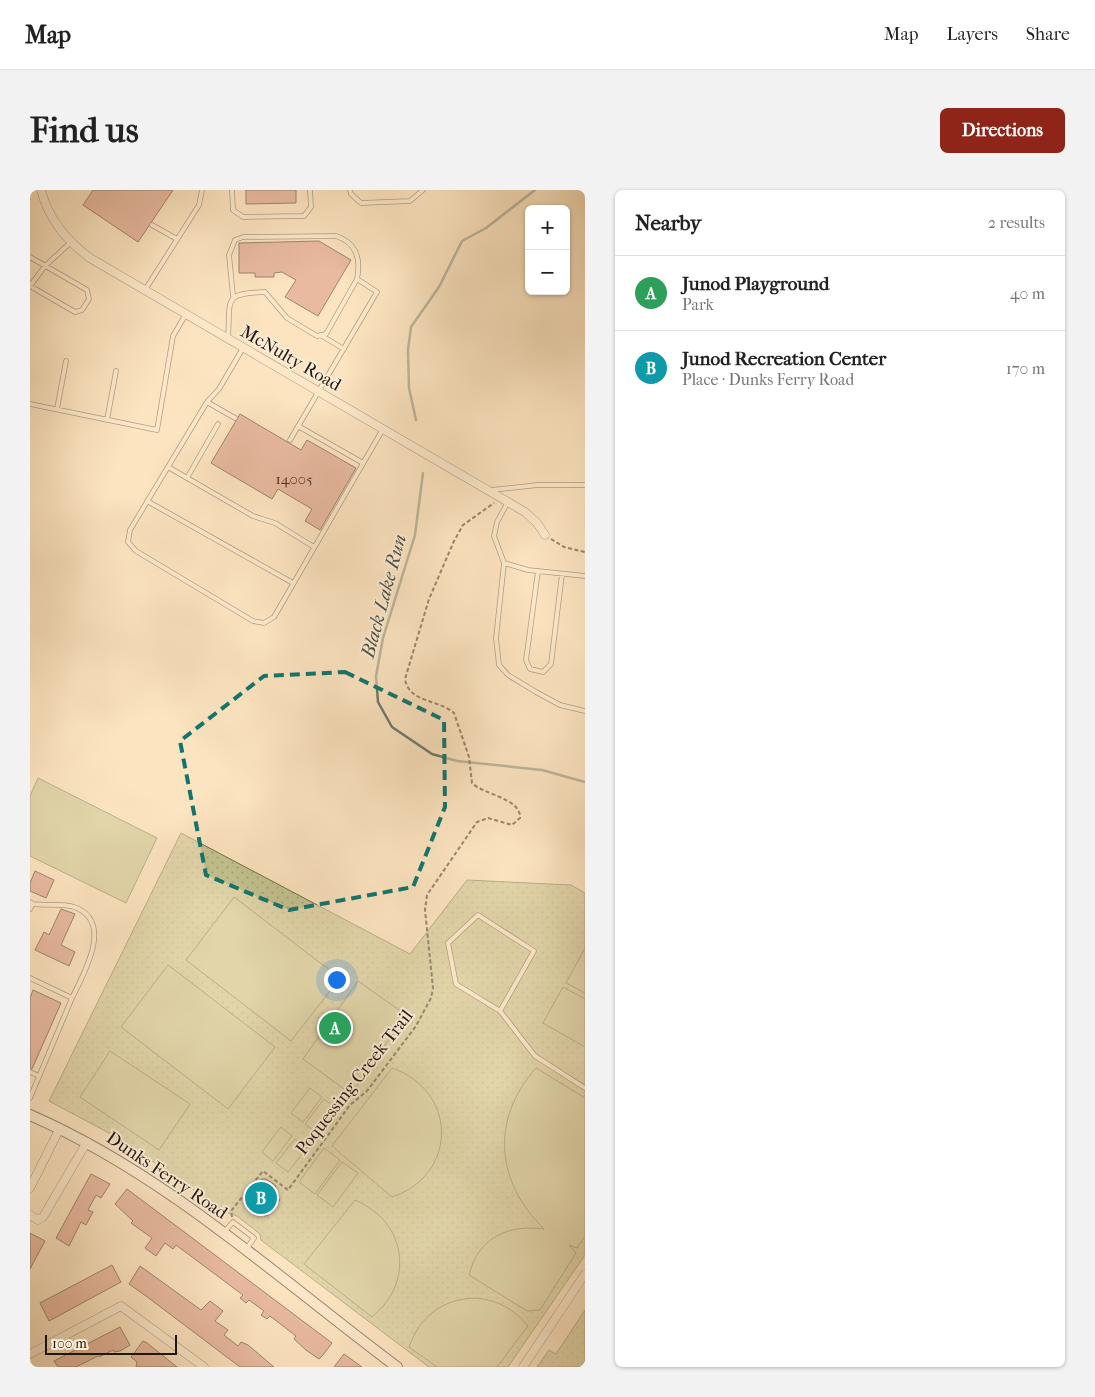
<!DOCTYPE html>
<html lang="en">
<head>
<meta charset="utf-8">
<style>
	:root { --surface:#fff; --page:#f2f2f2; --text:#222; --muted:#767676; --line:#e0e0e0; --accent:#8f2418 }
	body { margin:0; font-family:"IM FELL French Canon",serif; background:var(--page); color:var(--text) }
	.controls { position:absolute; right:15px; top:15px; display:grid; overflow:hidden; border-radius:8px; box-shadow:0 1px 4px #0004 }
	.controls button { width:45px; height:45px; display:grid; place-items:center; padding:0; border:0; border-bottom:1px solid var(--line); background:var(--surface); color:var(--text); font:25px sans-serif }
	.scale { position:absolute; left:15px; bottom:12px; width:132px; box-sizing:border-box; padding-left:5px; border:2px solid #21170f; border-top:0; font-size:14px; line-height:18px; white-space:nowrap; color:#21170f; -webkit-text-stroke:4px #fdedd6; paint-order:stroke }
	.you { position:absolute; left:306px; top:789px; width:18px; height:18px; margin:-12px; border:4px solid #fff; border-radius:50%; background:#1a73e8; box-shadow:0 0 0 8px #1a73e833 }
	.badge { display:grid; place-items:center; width:32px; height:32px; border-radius:50%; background:var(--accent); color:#fff; font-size:16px; font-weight:700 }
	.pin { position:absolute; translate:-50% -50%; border:2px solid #fff; box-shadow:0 1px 5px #0006 }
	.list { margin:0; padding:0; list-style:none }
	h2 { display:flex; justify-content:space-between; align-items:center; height:65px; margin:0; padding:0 20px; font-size:21px }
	h2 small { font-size:16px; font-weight:400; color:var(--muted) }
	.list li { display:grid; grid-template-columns:32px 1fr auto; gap:15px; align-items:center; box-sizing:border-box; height:75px; padding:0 20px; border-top:1px solid var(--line) }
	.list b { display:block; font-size:19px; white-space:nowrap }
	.list p { margin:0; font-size:16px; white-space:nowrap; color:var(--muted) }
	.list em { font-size:16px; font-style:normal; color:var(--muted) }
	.map { position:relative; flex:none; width:555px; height:1177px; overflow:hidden; border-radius:8px }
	header { display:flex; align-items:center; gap:30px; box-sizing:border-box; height:70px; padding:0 25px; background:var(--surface); border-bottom:1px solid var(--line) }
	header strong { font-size:24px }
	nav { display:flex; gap:28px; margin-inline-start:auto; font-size:18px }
	.intro { display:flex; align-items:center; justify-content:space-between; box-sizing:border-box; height:120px; padding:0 30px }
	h1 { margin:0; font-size:35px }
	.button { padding:12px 22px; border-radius:8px; background:var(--accent); color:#fff; font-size:18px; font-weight:700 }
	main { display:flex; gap:30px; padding:0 30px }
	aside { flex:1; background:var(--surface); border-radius:8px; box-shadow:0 1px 4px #0004 }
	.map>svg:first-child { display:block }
</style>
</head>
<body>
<header>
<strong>Map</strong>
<nav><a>Map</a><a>Layers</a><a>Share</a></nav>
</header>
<div class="intro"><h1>Find us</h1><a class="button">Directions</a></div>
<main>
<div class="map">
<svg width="555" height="1177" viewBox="0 0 555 1177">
	<defs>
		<pattern id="green-dots" width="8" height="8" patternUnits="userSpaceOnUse" patternTransform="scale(1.25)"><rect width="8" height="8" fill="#c3c390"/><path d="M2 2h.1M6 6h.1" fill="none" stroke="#a7a77b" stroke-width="1.8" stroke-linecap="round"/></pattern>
	</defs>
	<rect width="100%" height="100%" fill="#fce4c0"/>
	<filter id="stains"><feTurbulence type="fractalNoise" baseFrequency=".004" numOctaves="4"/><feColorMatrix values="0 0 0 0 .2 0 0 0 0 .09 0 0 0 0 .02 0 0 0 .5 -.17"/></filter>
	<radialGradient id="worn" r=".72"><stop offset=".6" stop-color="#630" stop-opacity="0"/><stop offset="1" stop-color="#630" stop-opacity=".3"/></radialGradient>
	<path fill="url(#green-dots)" stroke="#726d50" d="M151 643 380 764 437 690 541 695 555 703V1065L478 1177H399L231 1050 230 1044 207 1026 193 1021 94 951 19 911Z
		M555 1120V1177H507L519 1160 526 1164Z"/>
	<path fill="#c3c390" stroke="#726d50" d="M8 588 127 648 96 713 0 666V606Z
		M204 707 310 788 261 851 156 770Z
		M555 758V803L536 793Z
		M138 775 245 857 198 919 91 837Z
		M328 791 376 825 321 904 273 869Z
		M533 797 555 809V857L513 833Z
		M80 861 160 914 129 960 50 907Z
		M362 878C428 901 428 985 362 1007L302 956Z
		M506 878 555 908V1046L547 1058 539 1055 546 1063 510 1120 497 1121 439 1085C448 1048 478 1034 514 1039 466 992 460 930 506 878Z
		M280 898 292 907 273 932 261 923Z
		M294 909 306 918 287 943 275 934Z
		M251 937 262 946 243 971 232 962Z
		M265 949 277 958 258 982 246 973Z
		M294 958 310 970 285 1004 269 992Z
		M312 972 328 983 303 1017 287 1005Z
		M325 1010C377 1032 385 1092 342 1127L274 1074Z
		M445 1108C468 1110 484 1119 498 1136L467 1177H407L379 1157C390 1126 413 1109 445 1108Z"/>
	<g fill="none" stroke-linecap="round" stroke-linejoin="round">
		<path stroke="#6d7c70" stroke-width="2.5" d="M386 230 379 198 378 160 381 137 409 97 432 51 456 38 505 0
			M393 283 385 345 353 448 346 486 348 512 362 537 402 564 427 571 512 580 555 592"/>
	</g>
	<path fill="#d2877b" stroke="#21170f" d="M63 0H143L108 52 53 15Z
		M216 0H266V13L216 14Z
		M289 51 321 70 288 126 255 107 266 90 252 82 244 83V87H225V83H209V53Z
		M210 224 271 260 277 250 326 278 290 340 275 331 282 319 248 299 242 309 181 273Z
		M5 681 24 690 16 708 0 701V693Z
		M31 719 45 724 31 755 45 762 39 776 5 760 14 742 19 745Z
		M3 800 31 813 2 879 0 878V808Z
		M61 984 80 994 71 1008 66 1005 58 1020 63 1022 56 1035 51 1032 39 1056 26 1048Z
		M232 989H236L246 996 242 1001 250 1010 238 1025 234 1026 215 1010V1007L223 996 227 997Z
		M97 999 302 1153 293 1165 289 1169 276 1160 264 1149 266 1146 240 1126 237 1129 231 1125 234 1121 219 1110 216 1113 210 1108 213 1105 146 1055 143 1059 135 1053 126 1066 115 1058 122 1048 101 1033 103 1031 85 1014Z
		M0 1043 15 1051 0 1079Z
		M82 1075 91 1092 19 1131 10 1113Z
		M110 1076 171 1120 180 1111 193 1121 185 1131 198 1140 194 1145 208 1156 211 1152 218 1155 244 1177H210L116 1106 99 1094Z
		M90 1137 100 1155 90 1161 84 1162 83 1160 69 1167 68 1166 46 1177H28L24 1171Z
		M113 1151 117 1153 147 1177H106L107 1172 101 1167Z
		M314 1164 332 1177H304Z"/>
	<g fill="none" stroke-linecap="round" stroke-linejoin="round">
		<g stroke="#584a3b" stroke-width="5.5">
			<path id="lane" d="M202 0 203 20 213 27 274 26 281 17 280 0
				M320 0 321 4 331 13 380 11 393 0
				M122 35 147 49
				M0 67 57 100 59 109 52 120 45 122 0 96
				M0 96 15 76 40 53
				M115 100 169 15 172 0
				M203 106 199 65 205 50 213 47 306 46C327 53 331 69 327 89
				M292 146 314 159
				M198 148C201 108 192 104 235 102L257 128 287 146 296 144 327 89 347 102 260 250
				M213 158 189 199 177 212 100 340 98 352 106 361 223 431 234 433 244 427 353 239
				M177 212 205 228
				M0 214 127 240 143 146 156 124
				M27 219 36 171
				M77 230 86 181
				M268 236 333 273
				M138 277 223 326 245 333 284 357
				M157 288 188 234
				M461 300 508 295H555
				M117 311 263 393
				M478 312 467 332 464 346 474 373 466 448 469 475 478 485 506 502 530 515 555 521
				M474 373 498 380 555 386
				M508 381 496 470 500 479 513 482 521 474 532 384
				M0 712 3 714 0 719
				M3 714C16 716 32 713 44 717 85 731 53 785 42 808
				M0 788 42 808 0 908
				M470 821 504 761 448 725 418 753 426 794 470 821 505 866 555 898
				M0 882 9 886
				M195 1041 203 1032 224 1048 217 1058"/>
		</g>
		<g stroke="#584a3b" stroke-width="9">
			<path id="street" d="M11 0C19 30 36 50 60 68L495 322 507 333 515 345
				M0 998 30 938
				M0 1025 8 1030 13 1027 57 952
				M0 1164 91 1116 174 1177
				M493 1177 555 1084"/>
		</g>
		<g stroke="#21170f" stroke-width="12">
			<path id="secondary" d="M0 925C137 985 248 1088 367 1177"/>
		</g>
		<path stroke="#21170f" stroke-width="2" stroke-dasharray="4 2.5" stroke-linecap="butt" d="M521 349 534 357 555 362
			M202 1027 201 1021 233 981 258 1000 320 915 337 901 386 836 401 808 403 798 395 720 397 705 447 632 458 628 482 635 490 628C491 608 454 605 442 593L439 567 424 523C408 509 379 513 375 489L399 409 424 351 433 335 464 313"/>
		<use href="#lane" stroke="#fdedd6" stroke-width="4"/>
		<use href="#street" stroke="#fdedd6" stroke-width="8"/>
		<use href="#secondary" stroke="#fdedd6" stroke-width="10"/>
	</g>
	<path d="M0 0H555V1177H0ZM315 482 414 530 415 617 383 697 259 720 176 685 150 551 234 486Z" fill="#fce4c0" fill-opacity=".55" fill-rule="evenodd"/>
	<path fill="none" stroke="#0f766e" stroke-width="4" stroke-dasharray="10 6" stroke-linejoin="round" d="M315 482 414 530 415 617 383 697 259 720 176 685 150 551 234 486Z"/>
	<g text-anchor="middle" stroke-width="4" stroke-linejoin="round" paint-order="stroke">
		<g font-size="15" fill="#4d332a">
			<text x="264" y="294">14005</text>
		</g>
		<g font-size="18" fill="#21170f" stroke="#fdedd6">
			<text transform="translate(261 168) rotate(30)" y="6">McNulty Road</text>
			<text transform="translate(324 892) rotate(-52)" y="6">Poquessing Creek Trail</text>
			<text transform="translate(137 985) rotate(34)" y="6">Dunks Ferry Road</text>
		</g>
		<g font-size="19" font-style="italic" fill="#4d5247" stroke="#fdedd6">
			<text transform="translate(353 406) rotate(-75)" y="7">Black Lake Run</text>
		</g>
	</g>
	<rect width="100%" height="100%" filter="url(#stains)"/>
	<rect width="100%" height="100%" fill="url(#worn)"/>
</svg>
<div class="controls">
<button>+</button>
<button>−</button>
</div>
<div class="scale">100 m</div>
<div class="you"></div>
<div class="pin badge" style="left:305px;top:838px;background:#2e9e5b">A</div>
<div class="pin badge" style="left:231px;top:1008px;background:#0f9aa8">B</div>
</div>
<aside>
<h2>Nearby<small>2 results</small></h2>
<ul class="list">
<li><span class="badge" style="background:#2e9e5b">A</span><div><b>Junod Playground</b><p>Park</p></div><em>40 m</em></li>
<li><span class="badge" style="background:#0f9aa8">B</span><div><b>Junod Recreation Center</b><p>Place · Dunks Ferry Road</p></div><em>170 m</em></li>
</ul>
</aside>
</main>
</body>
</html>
